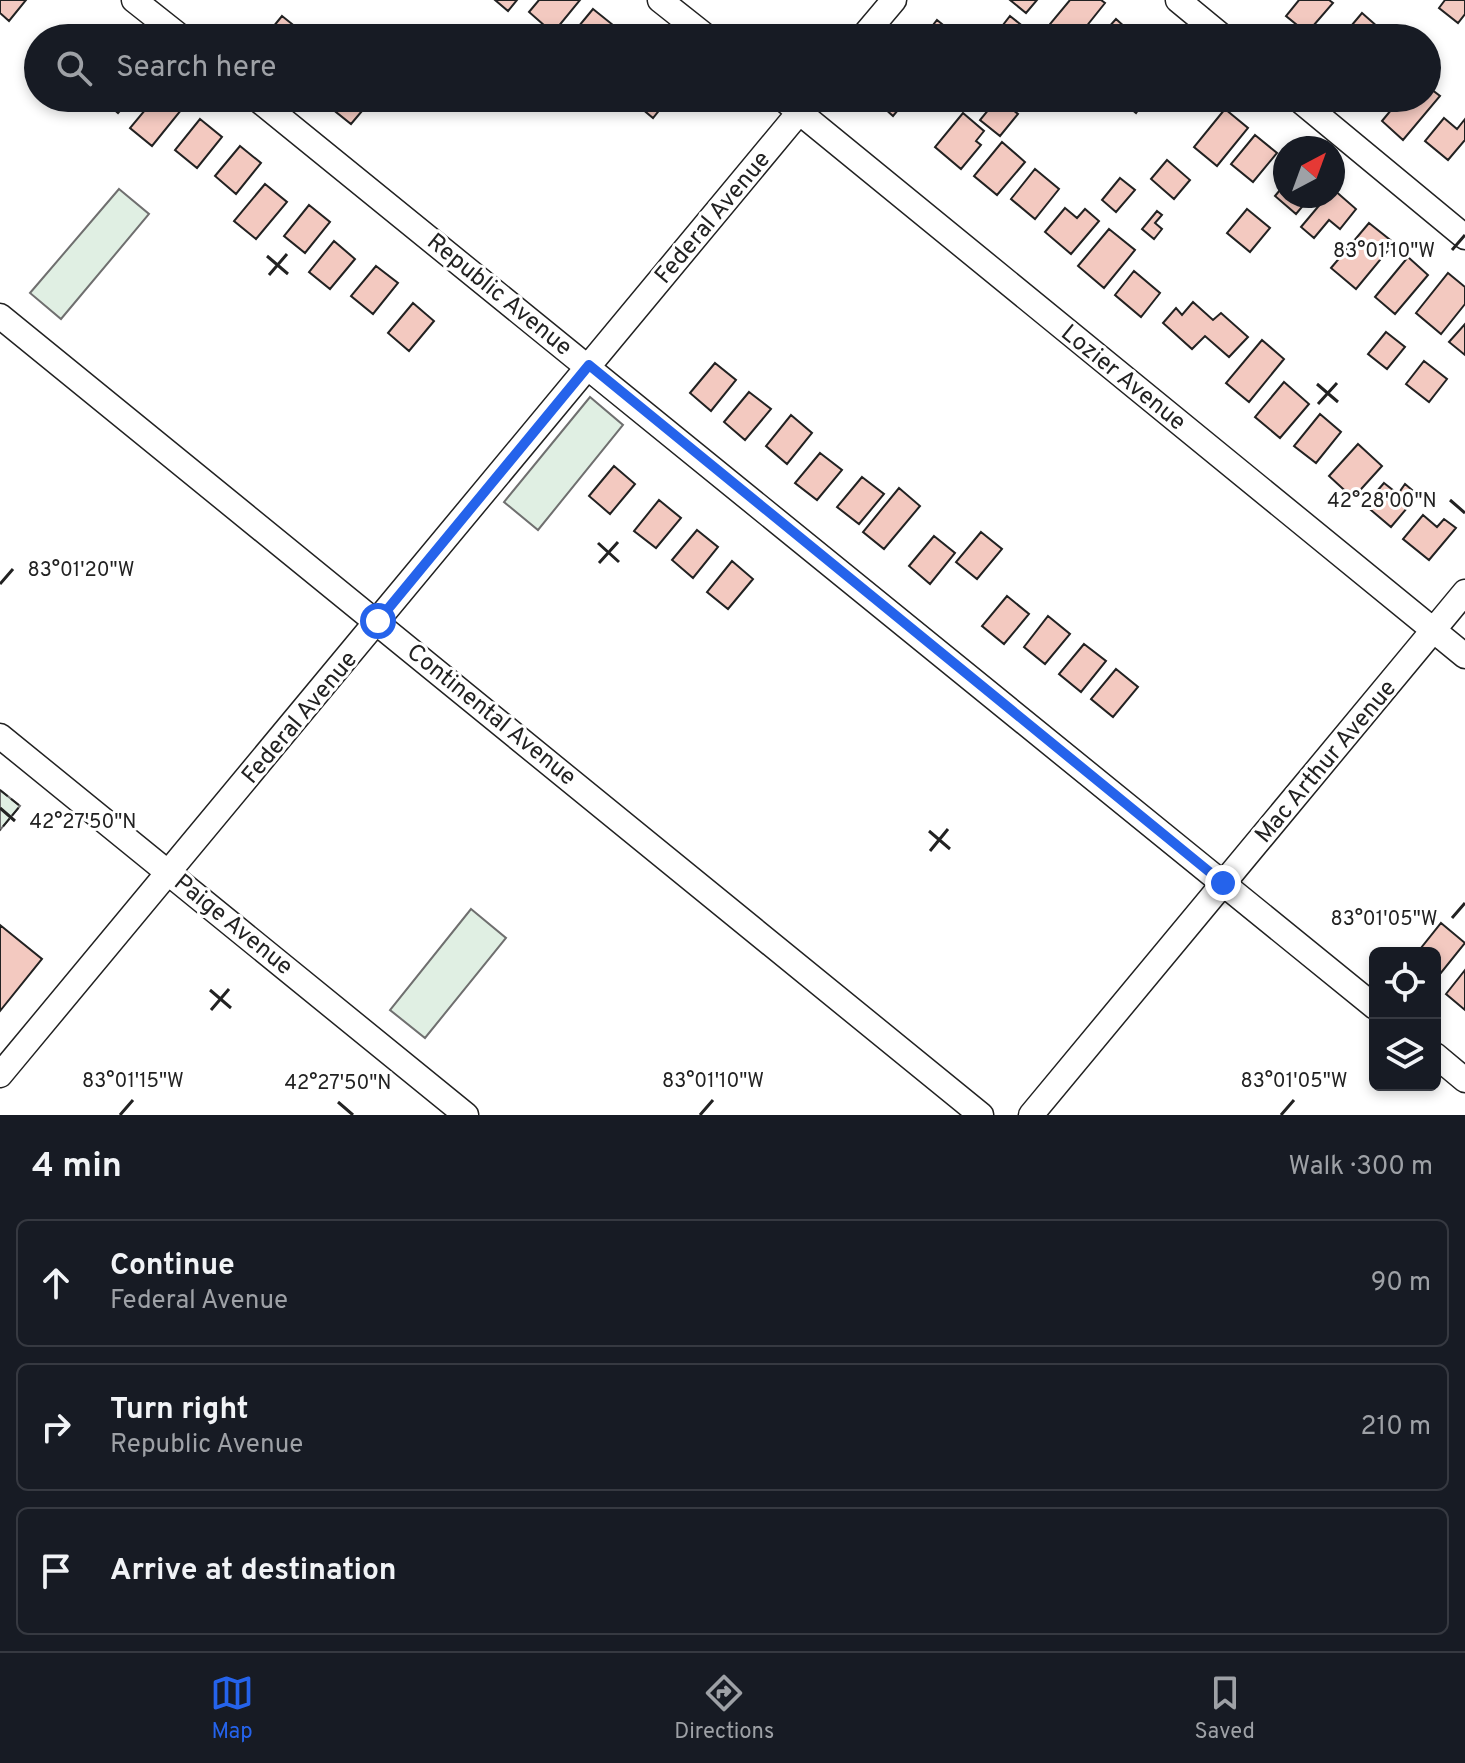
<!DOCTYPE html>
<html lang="en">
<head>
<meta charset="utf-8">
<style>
	:root { --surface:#171b24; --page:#20242c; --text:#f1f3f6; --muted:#9ea1a6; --line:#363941; --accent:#2563eb }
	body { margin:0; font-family:Overpass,sans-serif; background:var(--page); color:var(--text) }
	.controls { position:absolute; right:24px; bottom:24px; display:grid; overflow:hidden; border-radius:12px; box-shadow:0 4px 12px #0003 }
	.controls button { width:72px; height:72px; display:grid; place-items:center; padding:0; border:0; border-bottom:2px solid var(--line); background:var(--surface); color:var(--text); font:40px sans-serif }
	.compass { position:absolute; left:1273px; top:136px; width:72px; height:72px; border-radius:50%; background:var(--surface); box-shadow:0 4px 12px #0003; rotate:41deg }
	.stop { position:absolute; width:24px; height:24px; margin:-18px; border:6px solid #2563eb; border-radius:50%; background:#fff }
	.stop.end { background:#2563eb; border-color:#fff; box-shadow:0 2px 8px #0008 }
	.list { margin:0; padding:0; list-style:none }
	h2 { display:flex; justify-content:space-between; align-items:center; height:104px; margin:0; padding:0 32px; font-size:34px }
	h2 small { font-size:26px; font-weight:400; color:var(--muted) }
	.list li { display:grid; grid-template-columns:52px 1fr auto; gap:24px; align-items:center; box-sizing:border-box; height:128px; margin:0 16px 16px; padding:0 16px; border:2px solid var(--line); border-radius:12px }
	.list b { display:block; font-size:30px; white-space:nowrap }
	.list p { margin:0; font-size:26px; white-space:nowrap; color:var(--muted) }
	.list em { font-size:26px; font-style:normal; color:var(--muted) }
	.icon { flex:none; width:44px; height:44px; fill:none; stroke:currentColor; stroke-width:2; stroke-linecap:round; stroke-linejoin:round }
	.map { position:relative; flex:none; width:1465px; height:1115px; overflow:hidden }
	.search { position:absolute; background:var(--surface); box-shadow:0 4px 12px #0003; left:24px; right:24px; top:24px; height:88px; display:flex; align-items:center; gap:20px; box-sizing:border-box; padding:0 28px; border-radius:44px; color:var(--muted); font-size:30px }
	.sheet { height:536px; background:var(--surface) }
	nav { display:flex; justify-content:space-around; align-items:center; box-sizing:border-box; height:112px; border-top:2px solid var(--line); background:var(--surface); font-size:22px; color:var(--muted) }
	nav a { display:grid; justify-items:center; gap:4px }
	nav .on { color:var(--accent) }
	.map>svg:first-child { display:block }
</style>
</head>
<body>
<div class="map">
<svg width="1465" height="1115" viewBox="0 0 1465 1115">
	<rect width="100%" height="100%" fill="#fff"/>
	<path fill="#e0efe3" stroke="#6f6f6f" stroke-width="2" d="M119 189 149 214 61 319 30 293Z
		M590 397 623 425 538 530 504 502Z
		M0 790 20 806 0 830Z
		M471 909 506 938 425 1038 390 1010Z"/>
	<path fill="#f3c9c0" stroke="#222" stroke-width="2" d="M0 0H26L9 21 0 13Z
		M495 0H517L508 11Z
		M539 0H580L553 33 529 12Z
		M1010 0H1037L1026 13Z
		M1070 0H1101L1105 3 1077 38H1067L1050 24Z
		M1299 0H1329L1333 3 1307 33 1286 16Z
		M1445 0H1465V14L1458 23 1439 8Z
		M593 9 618 29 610 38H569Z
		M1362 13 1387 35 1384 38H1341Z
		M282 16 307 36 305 38H264Z
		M1010 16 1025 28 1017 38H1001L996 34Z
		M1116 19 1137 38H1099Z
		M937 20 958 37V38H931L926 34Z
		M1427 86 1440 96 1403 140 1382 121 1401 98H1427Z
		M101 98H131L118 113Z
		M155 98H168L182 109 152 146 130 128Z
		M331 98H373L351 124 326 104Z
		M629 98H669L653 118Z
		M873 98H908L893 116Z
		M998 98 1018 114 1000 136 980 120Z
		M1118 98H1147L1136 113Z
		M1225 109 1248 128 1217 166 1194 147Z
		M963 113 984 131 976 141 981 145 961 169 935 147Z
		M1444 118 1457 129 1465 119V140L1448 160 1425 141Z
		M200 119 222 137 197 168 175 150Z
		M1255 135 1277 153 1253 182 1231 164Z
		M1002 142 1025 162 997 195 974 176Z
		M240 146 261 163 236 194 215 176Z
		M1167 160 1190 180 1174 199 1151 179Z
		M1035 169 1059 189 1035 219 1011 199Z
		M1120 178 1135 190 1116 212 1102 200Z
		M265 184 287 202 256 239 234 221Z
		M1285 184V196H1311L1296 214 1275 196Z
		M1333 189 1356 209 1340 229 1329 220 1314 238 1301 227 1327 196H1333Z
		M309 205 330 222 305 253 284 236Z
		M1065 208 1077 218 1085 209 1099 221 1071 254 1045 232Z
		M1247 209 1270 228 1250 252 1227 233Z
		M1157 211 1162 215 1155 223 1162 229 1154 239 1142 229Z
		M1369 223 1394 243 1356 289 1331 268Z
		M1109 229 1135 250 1104 288 1078 266Z
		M334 241 355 259 330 289 309 272Z
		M1408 257 1428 275 1395 314 1375 297Z
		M376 266 398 283 373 314 351 296Z
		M1134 271 1160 293 1141 317 1115 295Z
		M1448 273 1465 287V304L1441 334 1416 313Z
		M1193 302 1213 320 1221 313 1248 337 1229 357 1205 336 1192 349 1163 323 1176 308 1182 315Z
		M413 303 434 321 409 351 388 333Z
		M1465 324V355L1449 342Z
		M1386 332 1405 347 1387 369 1368 354Z
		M1262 340 1284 359 1249 402 1226 383Z
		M1424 361 1447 379 1429 402 1406 384Z
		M715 363 736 380 711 411 690 393Z
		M1284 382 1309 404 1280 438 1255 417Z
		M749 392 771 409 745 440 724 422Z
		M1320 414 1341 432 1316 463 1294 446Z
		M791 415 812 433 787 464 766 446Z
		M1358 444 1382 466 1353 498 1329 476Z
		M820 453 842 470 817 500 795 483Z
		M614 466 635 484 610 514 589 496Z
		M862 477 884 494 859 524 837 507Z
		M1384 483 1398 494 1405 484 1418 495 1391 527 1365 505Z
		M899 488 920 506 884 549 863 532Z
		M659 500 681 518 656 548 634 531Z
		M1423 515 1437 527 1444 519 1456 528 1429 560 1403 539Z
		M697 530 718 547 693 578 672 560Z
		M981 532 1002 549 977 579 956 562Z
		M934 536 955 553 930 584 909 566Z
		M732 561 753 579 728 609 707 592Z
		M1007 596 1029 614 1004 644 982 626Z
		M1048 616 1070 634 1045 664 1024 647Z
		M1084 644 1106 661 1081 692 1059 674Z
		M1116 669 1138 687 1113 717 1091 699Z
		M1441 923 1465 943 1436 979 1435 953H1417Z
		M0 925 42 959 0 1011Z
		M1465 970V1010L1446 994Z"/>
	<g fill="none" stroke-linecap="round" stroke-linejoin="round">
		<g stroke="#222" stroke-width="27">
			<path id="street" d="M134 0 182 38
				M660 0 708 38
				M1178 0 1224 38
				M862 38 894 0
				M256 98 1375 1007
				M782 98 1465 656
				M1297 98 1465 237
				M0 316 981 1115
				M0 736 466 1115
				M1435 1055 1465 1080
				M0 1075 811 98
				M1031 1115 1465 592"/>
		</g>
		<use href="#street" stroke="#fff" stroke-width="24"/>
		<path stroke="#222" stroke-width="2" stroke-dasharray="10 4" stroke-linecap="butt" d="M0 790 20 806 0 830"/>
	</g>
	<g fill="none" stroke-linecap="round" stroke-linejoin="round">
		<path stroke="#2563eb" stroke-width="10" d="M378 621 589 365 1223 883"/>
	</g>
	<path fill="none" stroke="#222" stroke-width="3" d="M1452 250 1465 235M267 256 288 274M269 275 287 254M1317 384 1338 402M1318 404 1337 383M1450 500 1465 513M598 543 619 562M599 563 618 542M0 584 13 569M0 808 15 821M929 831 950 849M930 851 948 829M1452 918 1465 903M210 990 231 1008M211 1010 229 989M338 1102 353 1115M120 1115 133 1100M700 1115 713 1100M1281 1115 1294 1100"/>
	<g text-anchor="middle" stroke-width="6" stroke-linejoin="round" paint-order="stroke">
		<g font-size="24" fill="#222" stroke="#fff">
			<text transform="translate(712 217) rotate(-50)" y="8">Federal Avenue</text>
			<text transform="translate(500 294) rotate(39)" y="8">Republic Avenue</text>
			<text transform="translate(1124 377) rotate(39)" y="8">Lozier Avenue</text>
			<text transform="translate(492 714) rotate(39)" y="8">Continental Avenue</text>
			<text transform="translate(299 717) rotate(-50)" y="8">Federal Avenue</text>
			<text transform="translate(1325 761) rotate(-50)" y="8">Mac Arthur Avenue</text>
			<text transform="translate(234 924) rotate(39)" y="8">Paige Avenue</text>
		</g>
	</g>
	<g font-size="20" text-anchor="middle" fill="#222" stroke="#fff" stroke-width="6" stroke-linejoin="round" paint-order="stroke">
		<text x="1384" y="257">83°01'10"W</text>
		<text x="1382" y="507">42°28'00"N</text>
		<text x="81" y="576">83°01'20"W</text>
		<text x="83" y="828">42°27'50"N</text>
		<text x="1384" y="925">83°01'05"W</text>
		<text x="133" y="1087">83°01'15"W</text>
		<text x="713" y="1087">83°01'10"W</text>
		<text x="1294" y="1087">83°01'05"W</text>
		<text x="338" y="1089">42°27'50"N</text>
	</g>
</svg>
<div class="controls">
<button><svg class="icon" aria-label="locate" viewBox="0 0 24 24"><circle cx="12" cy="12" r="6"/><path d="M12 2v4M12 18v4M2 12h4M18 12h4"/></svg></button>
<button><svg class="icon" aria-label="layers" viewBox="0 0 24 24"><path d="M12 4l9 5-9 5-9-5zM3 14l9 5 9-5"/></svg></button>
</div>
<svg class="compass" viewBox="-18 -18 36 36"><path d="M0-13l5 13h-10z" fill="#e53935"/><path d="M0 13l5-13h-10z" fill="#9ea1a6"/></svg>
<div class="stop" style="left:378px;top:621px"></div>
<div class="stop end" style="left:1223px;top:883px"></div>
<div class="search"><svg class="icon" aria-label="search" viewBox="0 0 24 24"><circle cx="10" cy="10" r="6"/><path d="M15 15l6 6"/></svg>Search here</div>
</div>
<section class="sheet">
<h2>4 min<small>Walk · 300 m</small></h2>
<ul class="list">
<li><svg class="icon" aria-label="ahead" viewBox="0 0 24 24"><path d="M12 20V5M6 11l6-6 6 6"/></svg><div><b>Continue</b><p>Federal Avenue</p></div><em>90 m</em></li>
<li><svg class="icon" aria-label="right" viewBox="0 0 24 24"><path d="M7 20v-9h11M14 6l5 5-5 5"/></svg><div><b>Turn right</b><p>Republic Avenue</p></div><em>210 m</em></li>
<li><svg class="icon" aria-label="arrive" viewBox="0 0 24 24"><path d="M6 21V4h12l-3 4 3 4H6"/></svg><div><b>Arrive at destination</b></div></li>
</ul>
</section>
<nav>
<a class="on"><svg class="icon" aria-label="map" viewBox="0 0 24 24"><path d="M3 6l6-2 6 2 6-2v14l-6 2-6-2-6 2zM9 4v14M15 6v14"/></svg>Map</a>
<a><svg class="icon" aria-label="directions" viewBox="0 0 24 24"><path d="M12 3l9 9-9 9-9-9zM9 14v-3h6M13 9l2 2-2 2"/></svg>Directions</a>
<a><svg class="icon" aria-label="saved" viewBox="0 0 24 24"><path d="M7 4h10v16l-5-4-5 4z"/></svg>Saved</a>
</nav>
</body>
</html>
